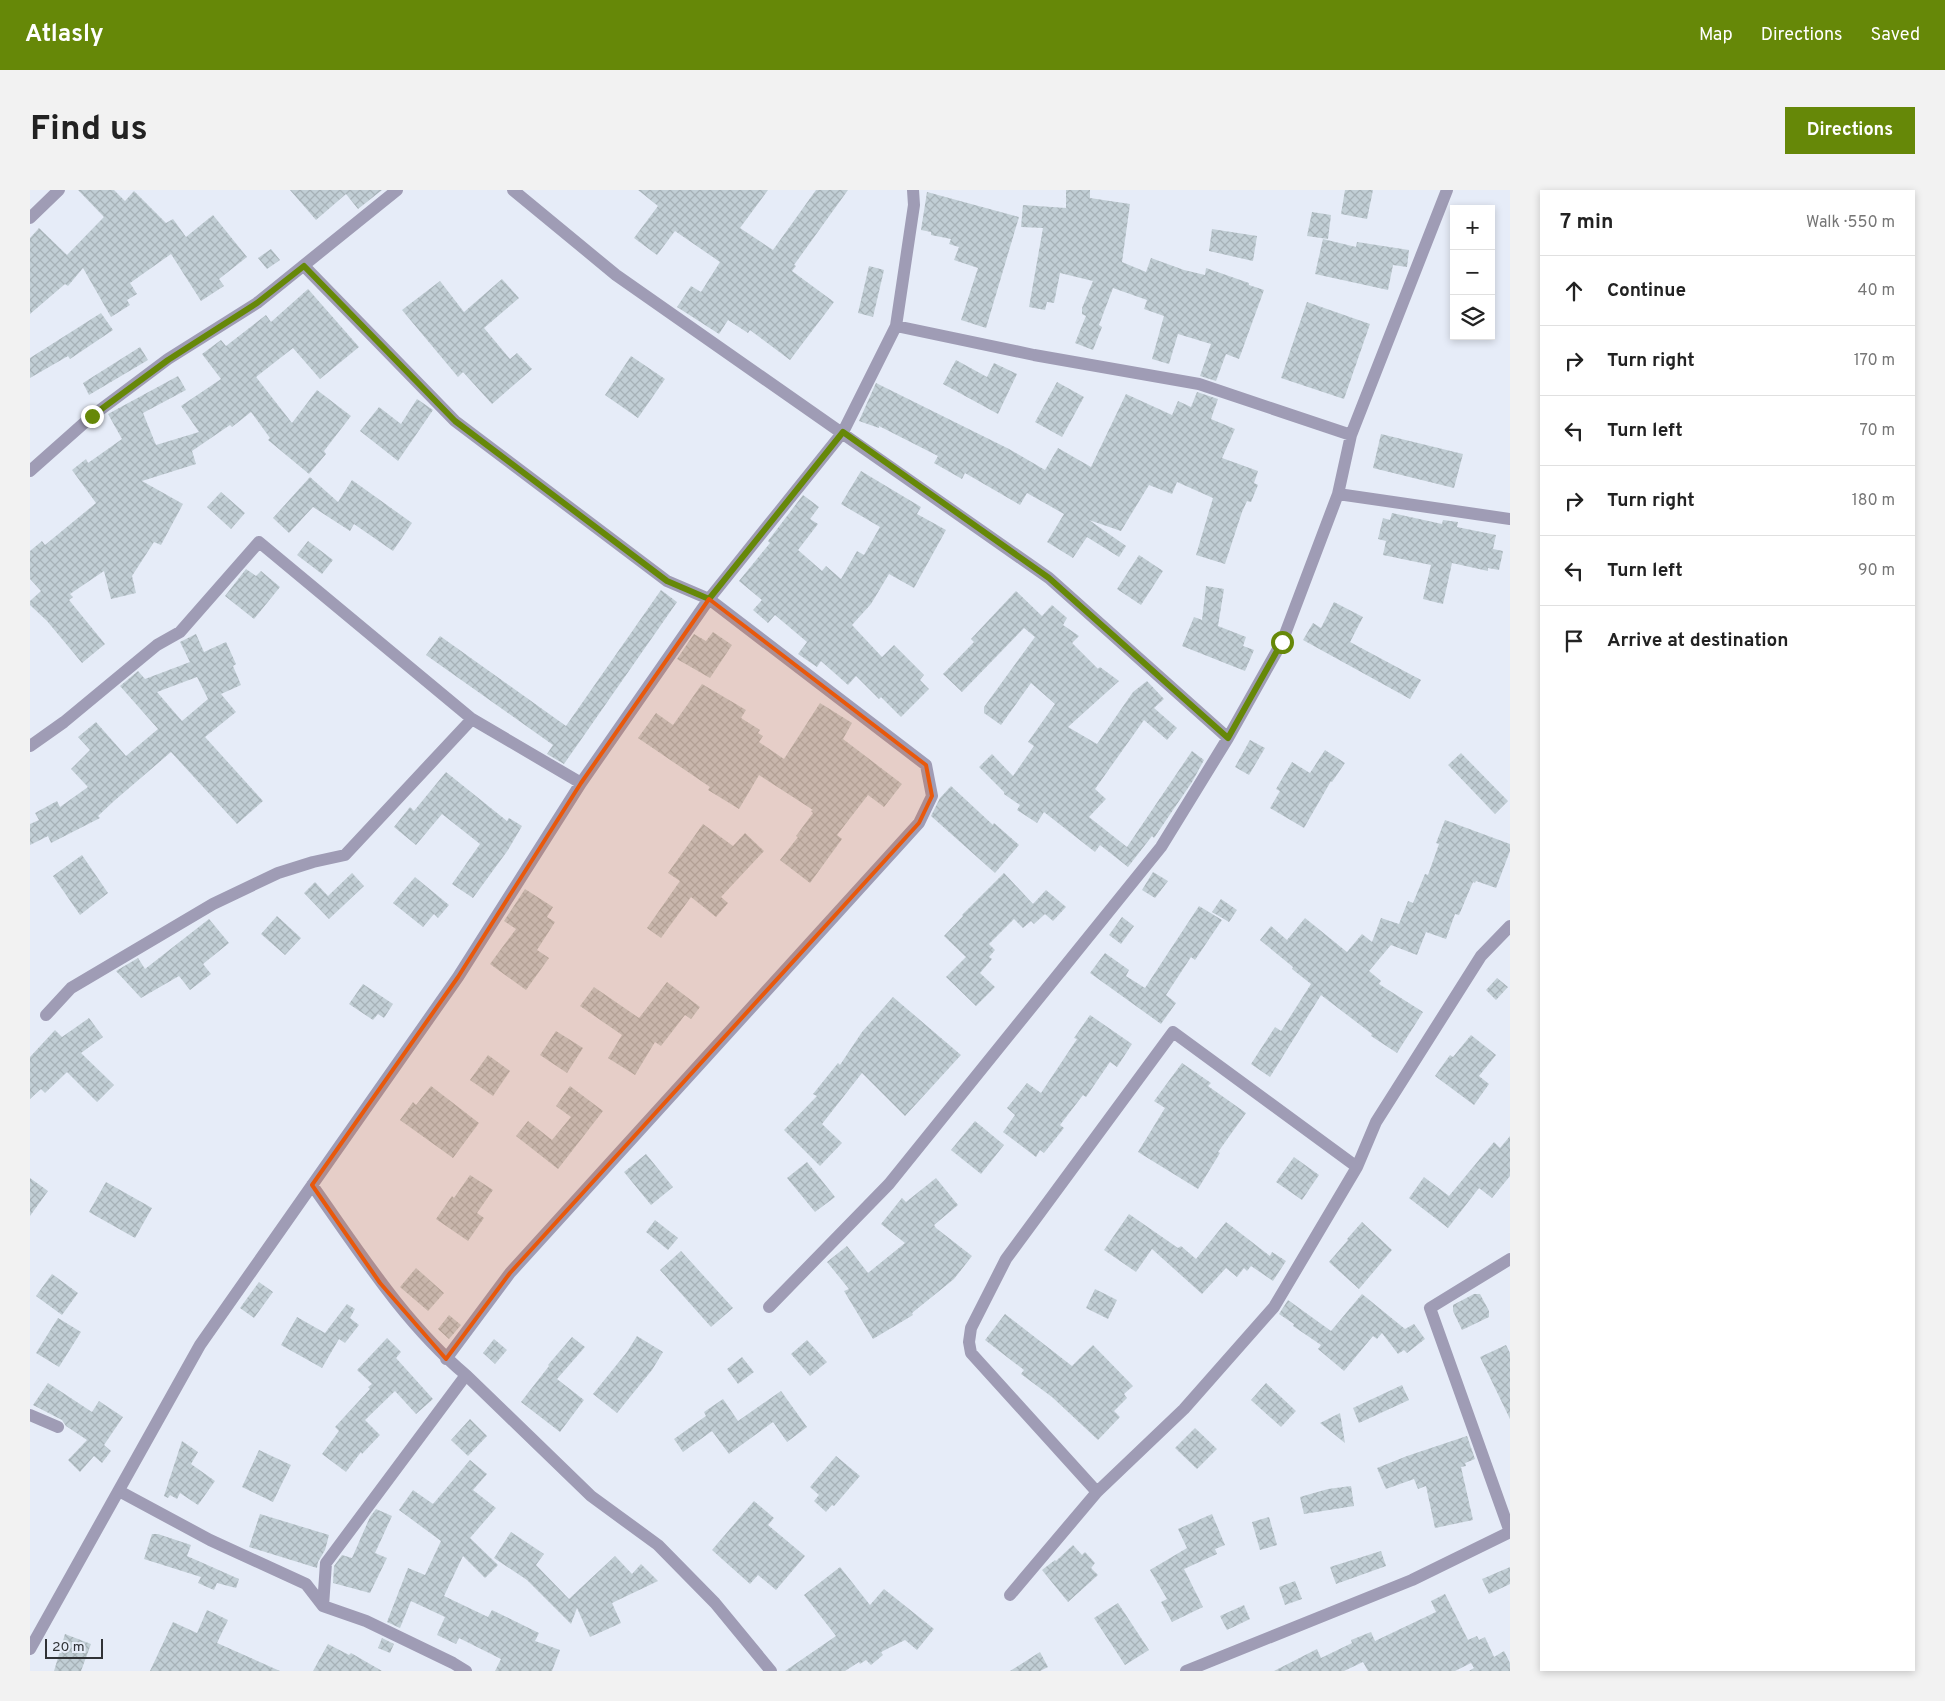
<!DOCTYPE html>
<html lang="en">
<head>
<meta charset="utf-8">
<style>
	:root { --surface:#fff; --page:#f2f2f2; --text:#222; --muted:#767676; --line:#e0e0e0; --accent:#668808 }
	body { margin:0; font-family:Overpass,sans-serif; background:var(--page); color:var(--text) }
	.controls { position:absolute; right:15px; top:15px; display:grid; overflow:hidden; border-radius:0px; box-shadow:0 2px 8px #0003 }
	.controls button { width:45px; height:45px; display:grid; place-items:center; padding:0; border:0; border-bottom:1px solid var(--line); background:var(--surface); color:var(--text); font:25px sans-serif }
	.scale { position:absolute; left:15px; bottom:12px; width:58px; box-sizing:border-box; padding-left:5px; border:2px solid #303236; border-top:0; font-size:14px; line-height:18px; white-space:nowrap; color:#303236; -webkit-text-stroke:4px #e6ecf8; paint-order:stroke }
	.stop { position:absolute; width:15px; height:15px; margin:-11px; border:4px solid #668808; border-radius:50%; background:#fff }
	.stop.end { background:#668808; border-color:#fff; box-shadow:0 1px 5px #0008 }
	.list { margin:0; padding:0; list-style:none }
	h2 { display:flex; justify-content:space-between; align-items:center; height:65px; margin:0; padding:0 20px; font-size:21px }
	h2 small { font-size:16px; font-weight:400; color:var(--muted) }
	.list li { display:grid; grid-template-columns:32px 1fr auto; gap:15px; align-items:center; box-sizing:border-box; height:70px; padding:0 20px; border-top:1px solid var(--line) }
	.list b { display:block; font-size:19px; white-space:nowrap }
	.list em { font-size:16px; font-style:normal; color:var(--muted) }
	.icon { flex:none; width:28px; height:28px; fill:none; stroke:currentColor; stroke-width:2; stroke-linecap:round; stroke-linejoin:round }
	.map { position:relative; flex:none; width:1480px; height:1481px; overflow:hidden; border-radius:0px }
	header { display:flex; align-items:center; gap:30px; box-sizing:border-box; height:70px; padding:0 25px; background:var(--accent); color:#fff }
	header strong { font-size:24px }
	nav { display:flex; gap:28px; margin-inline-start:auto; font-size:18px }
	.intro { display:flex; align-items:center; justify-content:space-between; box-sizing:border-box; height:120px; padding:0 30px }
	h1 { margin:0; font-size:35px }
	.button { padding:12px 22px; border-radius:0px; background:var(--accent); color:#fff; font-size:18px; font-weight:700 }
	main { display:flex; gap:30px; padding:0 30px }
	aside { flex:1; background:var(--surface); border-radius:0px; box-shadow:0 2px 8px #0003 }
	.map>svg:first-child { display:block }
</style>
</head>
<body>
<header>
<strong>Atlasly</strong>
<nav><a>Map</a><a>Directions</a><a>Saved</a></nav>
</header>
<div class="intro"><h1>Find us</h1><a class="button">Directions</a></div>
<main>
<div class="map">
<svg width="1480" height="1481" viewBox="0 0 1480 1481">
	<defs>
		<pattern id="building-cross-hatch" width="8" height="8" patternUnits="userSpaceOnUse" patternTransform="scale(1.25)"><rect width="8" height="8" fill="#c1ced5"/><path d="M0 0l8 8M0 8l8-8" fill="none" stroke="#a6b1b7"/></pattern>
	</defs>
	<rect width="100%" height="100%" fill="#e6ecf8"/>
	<path fill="url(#building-cross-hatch)" fill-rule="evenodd" d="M48 0H84L95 11 104 1 136 33 143 29 156 47 183 25 217 67 189 89 194 96 171 111 141 64 100 93 107 104 97 110 100 115 81 127 53 78 38 96 35 94 0 124V48L9 38 37 65 74 27Z
		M260 0H352L328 19 316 4 286 30Z
		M608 0H738L710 38 743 60 786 0H818L764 75 766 76 762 81 804 112 760 170 720 140 718 143 698 130 689 144 647 117 661 96 671 102 690 72 645 41 627 65 604 48 628 16Z
		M1036 0H1060V8L1100 14 1092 72 1116 82 1121 68 1154 80 1175 85 1176 78 1219 93V95L1234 100 1209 169 1196 164 1186 191 1170 186 1181 154 1148 144 1139 174 1122 169 1134 126 1114 119 1117 110 1083 98 1069 135 1072 137 1063 160 1045 153 1056 126 1052 124V118L1063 91 1030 83 1024 113 1017 112 1015 120 999 117 1013 38 991 37 993 15 1036 18Z
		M1315 0H1343L1337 29 1311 24Z
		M897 2 989 27 956 138 931 130 948 78 924 70 929 57 919 54 921 49 901 45V42L891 40Z
		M1282 22 1301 25 1298 49 1277 46Z
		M1182 39 1227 46 1223 71 1179 61Z
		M1293 49 1326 57 1327 52 1379 60 1377 77 1363 75 1358 100 1285 84Z
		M241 59 250 70 237 79 228 68Z
		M839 76 854 80 843 127 828 123Z
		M472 89 489 108 454 138 480 169 487 163 502 179 462 214 433 182 428 187 372 120 410 91 434 122Z
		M278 99 329 157 290 189 263 158 226 187 262 233 287 200 321 226 294 261 296 264 279 284 238 250 240 248 221 222 202 237 200 235 162 261 166 274 112 291 153 314 131 355 124 352 102 386 106 403 81 409 74 381 40 404 43 407 39 410 75 454 52 473 17 431 0 415V411L11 401 0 389V361L12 351 15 355 66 313 42 280 56 269 58 273 92 249 78 224 148 186 156 200 113 223 126 255 169 242 151 216 191 189 172 164 191 150 196 156 236 125 241 132Z
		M1277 112 1340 134 1314 209 1251 188Z
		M71 123 83 140 40 169 38 166 0 188V168Z
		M110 157 118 170 59 205 53 193Z
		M601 166 635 189 608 228 575 205Z
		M926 170 957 187 964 173 987 184 968 224 913 194Z
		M1027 192 1054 207 1032 247 1005 232Z
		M846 193 979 259 1015 280 1028 258 1061 277 1096 204 1142 225 1148 211 1161 217 1167 202 1188 209 1181 229 1205 239 1192 268 1228 281 1224 293 1228 295 1221 312 1217 311 1212 322 1195 374 1166 365 1183 308 1147 292 1142 304 1119 295 1091 341 1059 330 1096 356 1089 367 1057 347 1043 368 1017 352 1034 324 997 303 990 315 935 283 932 289 904 273 908 266 849 236V238L829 231Z
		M387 209 403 220 368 271 330 241 349 217 371 234Z
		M1351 244 1433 264 1424 298 1343 278Z
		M831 281 891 317 887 324 916 340 884 398 859 384 841 414 822 435 852 467 864 455 894 485 890 490 899 499 871 527 851 507 849 509 826 486 818 495 791 471 787 477 768 464 777 452 745 425 738 433 723 420 732 410 709 391 740 353 738 351 773 305 789 317 780 329 788 334 768 360 792 381 796 376 811 389 827 361 834 365 850 337 811 314Z
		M280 287 308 312 322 290 382 333 363 361 324 334 320 341 283 317 259 343 243 328Z
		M191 302 215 323 201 339 177 317Z
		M1362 323 1412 334 1413 330 1428 332 1427 337 1466 345 1463 359 1473 361 1469 380 1458 378V381L1422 373 1413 414 1393 409 1401 375 1353 365 1356 351 1348 349 1353 328 1360 330Z
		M278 351 303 370 292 384 267 365Z
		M1109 365 1133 381 1111 415 1087 399Z
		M216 379 226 386 231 381 250 397 224 429 195 406Z
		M1176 396 1194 399 1188 436 1216 447 1213 456 1224 460 1215 481 1152 456 1164 427 1172 430Z
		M631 400 647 412 534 574 517 564 523 555 396 465 410 446 536 536Z
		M986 401 1012 426 1022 415 1037 428 1033 435 1049 446 1042 453 1068 479 1070 477 1089 491 1038 537 1067 554 1103 502 1117 491 1134 509 1124 518 1147 538 1137 550 1114 530 1065 599 1076 609 1059 627 1097 657 1162 561 1174 570 1162 592 1124 648 1122 646 1098 677 1070 655 1065 662 1014 622 1007 633 987 620 990 615 974 604V602L949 577 962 564 983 586 1004 556 998 552 1025 514 1001 493 971 535 954 523V517L1005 447 994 438 932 502 913 484 944 452 941 449Z
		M1304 412 1333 427 1320 452 1391 490 1380 509 1273 450 1283 433 1291 438Z
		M683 442 702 455 680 488 647 469 664 444 676 451Z
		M166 444 174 462 196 452 206 474 203 476 211 495 191 504 206 522 175 547 233 611 207 634 141 562 84 611 68 626 70 628 21 653 18 646 0 655V634L9 630 5 623 27 611 30 617 58 597 41 579 60 560 48 547 66 532 96 566 128 539 90 496 108 481 115 489 160 472 150 452ZM167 487 178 509 152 531 127 502Z
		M672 494 716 520 711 528 730 540 728 543 733 546 729 552 754 569 790 513 822 533 813 549 872 594 854 617 838 605 807 645 812 649 780 693 750 670 768 647 766 646 783 623 781 621 783 620 729 585 709 619 678 600 680 597 608 548 626 523 643 535Z
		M1220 550 1235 558 1219 585 1205 577Z
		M1295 560 1315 573 1302 592 1301 591 1274 638 1240 618 1250 601 1246 599 1262 572 1280 583Z
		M1431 563 1478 611 1465 624 1418 575Z
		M416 582 477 631 479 628 492 636 478 660 443 708 422 694 450 654 412 624 386 655 364 637 380 617 384 621Z
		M921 596 963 635 964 633 989 655 965 683 901 626 910 608Z
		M1415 630 1480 654V661L1466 698 1446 691 1445 693 1443 692 1429 725 1425 724 1416 749 1396 742 1387 765 1361 755 1339 781 1351 791 1349 794 1393 822 1367 863 1341 846 1342 844 1291 805 1240 887 1221 874 1245 837 1251 841 1281 794 1262 779 1263 777 1230 750 1241 736 1257 750 1275 728 1317 762 1332 744 1342 752 1351 728 1369 734 1378 711 1383 713 1395 684 1398 685 1409 654 1406 653Z
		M673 634 703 656 715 643 734 661 691 707 698 713 686 727 661 707 631 748 617 738 650 691 638 683Z
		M52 665 78 703 50 725 23 686Z
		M1123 682 1138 691 1125 708 1112 700Z
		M322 683 334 696 299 729 274 703 285 692 298 706Z
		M974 683 1003 714 1016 700 1036 717 1023 731 1015 724 1004 734 1001 731 993 738 984 729 959 754 965 760 959 767 962 769 950 783 965 797 946 816 916 787 936 767 914 746 933 726 932 725Z
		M385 687 419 715 408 728 404 724 393 737 363 713Z
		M495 699 523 717 517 727 525 732 507 760 519 768 496 800 460 774 486 739 474 731Z
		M1191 709 1207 720 1199 732 1182 722Z
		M1169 716 1192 730 1165 770 1161 767 1136 805 1146 813 1131 834 1060 783 1075 763 1099 780 1096 786 1115 798Z
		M247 726 271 748 255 765 231 744Z
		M1092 727 1104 736 1091 754 1079 745Z
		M179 729 199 753 173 774 181 784 160 800 149 786 111 808 86 781 108 768 115 779Z
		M1467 788 1478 797 1466 810 1456 800Z
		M637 792 670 817 661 829 655 825 631 856 625 852 605 885 578 868 592 845 550 816 564 797 609 828Z
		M333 794 363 814 354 828 348 824 343 830 319 814Z
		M863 807 931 865 875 926 832 883 792 934 812 953 790 976 754 940 787 906 783 904 808 873 810 875 832 842Z
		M1060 825 1102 854 1087 877 1080 872 1056 907 1053 905 1030 935 1034 938 1014 963 1010 960 1006 967 973 942 985 925 977 918 997 893 1011 903 1047 849 1044 848Z
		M59 828 73 847 51 863 84 895 67 912 37 882 15 903 11 899 0 909V867L25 840 32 847Z
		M526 841 553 858 537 883 510 865Z
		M1441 845 1466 865 1449 886 1459 894 1444 915 1405 886 1420 865 1423 867Z
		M458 865 480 881 463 906 440 890Z
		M1152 873 1181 893 1178 896 1216 923 1188 962 1190 963 1168 999 1108 962 1135 918 1124 911Z
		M401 896 449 933 423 968 370 930 383 912 386 915Z
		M540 896 573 921 528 979 486 946 498 931 522 950 541 927 526 916Z
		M945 931 974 955 951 984 921 960Z
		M1480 946V986L1462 1008 1449 998 1418 1038 1379 1008 1394 987 1419 1006 1464 952 1470 958Z
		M616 964 643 997 621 1015 594 982Z
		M1264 967 1289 985 1272 1010 1246 992Z
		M777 972 805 1007 785 1022 757 988Z
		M440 985 463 1000 447 1023 454 1028 438 1051 406 1029 422 1006 424 1008Z
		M0 988 18 1001 0 1026Z
		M906 988 928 1015 904 1035 906 1038 942 1066 924 1089 882 1123 883 1125 843 1149 814 1101 819 1099 797 1072 817 1056 838 1083 875 1053 851 1034 872 1008 876 1012Z
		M76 992 122 1018 105 1048 59 1022Z
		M1099 1024 1148 1058 1151 1056 1166 1069 1196 1032 1240 1066 1242 1062 1256 1071 1243 1091 1221 1076 1217 1081 1214 1078 1207 1087 1196 1078 1172 1104 1122 1059 1106 1082 1074 1060Z
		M625 1030 648 1048 638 1060 616 1042Z
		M1332 1032 1362 1060 1329 1099 1299 1072 1318 1050 1317 1049Z
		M651 1061 703 1118 681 1137 630 1080Z
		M386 1078 414 1103 398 1121 370 1097Z
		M22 1084 48 1103 32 1125 6 1106Z
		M229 1092 243 1102 224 1128 210 1118Z
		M1065 1099 1087 1110 1078 1129 1056 1118Z
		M1332 1104 1375 1139 1384 1134 1395 1149 1377 1163 1374 1160 1368 1164 1352 1143 1347 1149 1343 1146 1314 1181 1288 1159 1291 1155 1263 1136 1264 1134 1249 1124 1258 1110 1301 1141Z
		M1444 1104H1450L1459 1121V1127L1432 1140 1423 1121V1115Z
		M317 1114 325 1119 320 1128 329 1135 315 1153 309 1149 292 1178 251 1155 267 1127 295 1143Z
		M975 1124 1042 1176 1063 1155 1103 1196 1094 1204 1097 1208 1084 1221 1090 1227 1068 1250 1022 1207 991 1184 994 1180 955 1150Z
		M419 1125 431 1135 419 1149 408 1139Z
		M28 1128 51 1142 29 1177 6 1163Z
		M607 1146 633 1162 622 1180 587 1223 563 1204 597 1162Z
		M542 1147 555 1157 527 1189 554 1210 530 1242 491 1212 519 1176 518 1175Z
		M357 1148 371 1162 366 1168 403 1209 386 1224 365 1201 335 1230 350 1245 332 1264 331 1262 316 1282 292 1264 309 1241 305 1237 340 1199 338 1197 342 1194 327 1180Z
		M464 1149 477 1160 465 1174 453 1163Z
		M777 1150 797 1172 780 1186 761 1164Z
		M1476 1155 1480 1163V1229L1450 1167Z
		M712 1167 724 1182 708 1194 697 1179Z
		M18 1193 62 1222 69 1211 93 1227 74 1255 81 1261 72 1273 64 1266 50 1282 38 1270 57 1250 36 1236 32 1230 3 1215Z
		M1236 1193 1266 1221 1251 1237 1221 1210Z
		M1372 1195 1379 1210 1329 1233 1323 1218Z
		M751 1201 777 1237 757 1252 743 1232 699 1264 682 1241 653 1262 644 1249 676 1226 674 1222 693 1209 708 1231Z
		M1310 1223 1315 1253 1290 1233Z
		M440 1229 457 1246 438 1266 421 1250Z
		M1165 1238 1187 1259 1167 1279 1145 1258Z
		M1437 1246 1445 1269 1435 1273 1436 1276 1431 1277 1443 1330 1405 1338 1396 1296 1388 1299 1384 1289 1356 1299 1347 1278 1377 1266Z
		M152 1251 168 1262 161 1274 185 1291 168 1315 150 1303 147 1309 140 1305 138 1308 134 1306Z
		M229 1260 261 1275 243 1312 212 1297Z
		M806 1266 830 1286 804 1316 802 1315 796 1322 784 1311 789 1305 780 1297Z
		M440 1270 457 1284 443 1300 466 1318 440 1348 468 1375 455 1388 433 1366 414 1406 458 1427 462 1420 509 1443 505 1451 530 1460 522 1481H465L471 1469 429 1448 426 1454 407 1445 415 1427 381 1411 370 1438 357 1432 378 1378 395 1385 411 1351 369 1320 383 1300 403 1314Z
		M1321 1296 1324 1316 1274 1324 1270 1307 1298 1299Z
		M724 1311 744 1328 738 1335 775 1366 746 1400 728 1385 720 1394 682 1360Z
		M346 1319 362 1326 345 1363 357 1368 340 1403 303 1393 304 1376 312 1365 322 1368 340 1327Z
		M230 1324 299 1345 295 1360 288 1372 287 1378 219 1357Z
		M1182 1324 1195 1355 1185 1359 1187 1364 1154 1379 1173 1417 1142 1432 1131 1412 1137 1409 1120 1380 1157 1358 1148 1339Z
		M1239 1327 1247 1355 1230 1360 1222 1332Z
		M481 1342 514 1364 506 1375 539 1409 585 1366 602 1384 611 1374 628 1391 582 1413 591 1433 560 1447 547 1418 541 1434 497 1390 464 1368Z
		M122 1344H128L161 1355 157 1366 209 1389 206 1398 187 1393 184 1400 168 1393 171 1387 114 1369Z
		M1043 1355 1052 1365 1055 1362 1065 1373 1061 1378 1068 1385 1038 1412 1012 1380 1025 1370 1026 1371Z
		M1351 1361 1356 1376 1306 1394 1300 1377Z
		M810 1377 840 1415 854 1399 904 1439 887 1460 875 1450 851 1462 853 1465 841 1475 836 1470 830 1474 829 1472 815 1481H755L806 1446 774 1405Z
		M1480 1377V1394L1459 1404 1452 1389Z
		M1265 1391 1272 1409 1255 1415 1249 1397Z
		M1415 1404 1438 1450 1447 1446 1449 1450 1455 1447 1464 1467 1474 1461 1480 1473V1481H1439L1444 1478 1441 1473 1425 1481H1338L1333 1472 1314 1481H1244L1287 1459 1291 1468 1322 1453 1321 1450 1341 1442 1345 1451 1406 1422 1401 1411Z
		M1088 1413 1119 1460 1095 1475 1064 1428Z
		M1214 1415 1220 1429 1197 1440 1190 1426Z
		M177 1420 198 1430 187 1453 250 1481H120L143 1432 167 1443Z
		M35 1444 61 1454 51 1481H24Z
		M352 1448 364 1454 360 1463 348 1458Z
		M298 1454 319 1465 321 1463 352 1481H283Z
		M1010 1462 1018 1477 1010 1481H980Z"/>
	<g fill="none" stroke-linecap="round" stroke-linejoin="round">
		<path stroke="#9f9cb5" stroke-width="12" d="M483 0 586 85 1019 388 1198 548
			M0 28 29 0
			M274 76 425 231 637 391 679 409 896 575 902 606 889 633 480 1083 416 1169
			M866 136 1004 165 1169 194 1321 245
			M0 281 62 226 138 169 227 113 367 0
			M1308 304 1480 329
			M0 556 34 532 127 455 150 442 229 352 442 529 551 593
			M16 825 41 798 183 714 248 683 283 672 315 665 442 529
			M282 995C329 1061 374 1133 436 1185L561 1306 628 1355 685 1413 741 1481
			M739 1117 859 994 984 839 1131 657 1198 548 1252 452 1308 304 1321 245 1417 0
			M0 1225 28 1237
			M89 1301 180 1350 276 1394 293 1416 336 1431 423 1473 436 1481
			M1067 1302 941 1163 939 1152 941 1138 976 1069 1143 842 1327 977
			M1480 1342 1400 1118 1480 1069
			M980 1405 1067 1302 1154 1219 1244 1117 1327 977 1346 932 1451 766 1480 736
			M293 1416 296 1373 436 1185
			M0 1459 170 1155 428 787 551 593 679 409 813 242 866 136 884 15 883 0
			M1156 1481 1382 1390 1480 1342"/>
	</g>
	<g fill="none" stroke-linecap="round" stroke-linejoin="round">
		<path stroke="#668808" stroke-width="6" d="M62 226 138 170 227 113 274 76 425 231 637 391 679 409 813 242 1019 388 1198 548 1252 452"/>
	</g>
	<path fill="#e8590c" fill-opacity="0.2" stroke="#e8590c" stroke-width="4" stroke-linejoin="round" d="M679 409 896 575 902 606 889 633 480 1083 416 1169 350 1093 282 995 428 787 551 593Z"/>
</svg>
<div class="controls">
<button>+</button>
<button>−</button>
<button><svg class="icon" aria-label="layers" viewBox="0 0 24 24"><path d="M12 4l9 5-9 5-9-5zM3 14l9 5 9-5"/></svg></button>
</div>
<div class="scale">20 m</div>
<div class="stop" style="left:1252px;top:452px"></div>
<div class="stop end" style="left:62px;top:226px"></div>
</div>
<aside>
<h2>7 min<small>Walk · 550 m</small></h2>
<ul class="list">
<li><svg class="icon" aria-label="ahead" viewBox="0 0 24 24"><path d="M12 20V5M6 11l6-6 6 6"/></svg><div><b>Continue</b></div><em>40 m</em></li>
<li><svg class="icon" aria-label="right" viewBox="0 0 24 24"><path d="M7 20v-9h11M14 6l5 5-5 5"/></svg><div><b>Turn right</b></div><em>170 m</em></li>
<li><svg class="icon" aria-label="left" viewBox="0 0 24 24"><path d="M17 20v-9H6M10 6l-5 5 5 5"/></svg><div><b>Turn left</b></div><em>70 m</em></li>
<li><svg class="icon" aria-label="right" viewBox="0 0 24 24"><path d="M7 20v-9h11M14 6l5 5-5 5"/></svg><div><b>Turn right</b></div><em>180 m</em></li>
<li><svg class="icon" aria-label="left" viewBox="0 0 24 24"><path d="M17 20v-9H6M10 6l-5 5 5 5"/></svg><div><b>Turn left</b></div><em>90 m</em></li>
<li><svg class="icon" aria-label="arrive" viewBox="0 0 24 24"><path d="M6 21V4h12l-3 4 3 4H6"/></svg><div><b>Arrive at destination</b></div></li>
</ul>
</aside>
</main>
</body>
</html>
